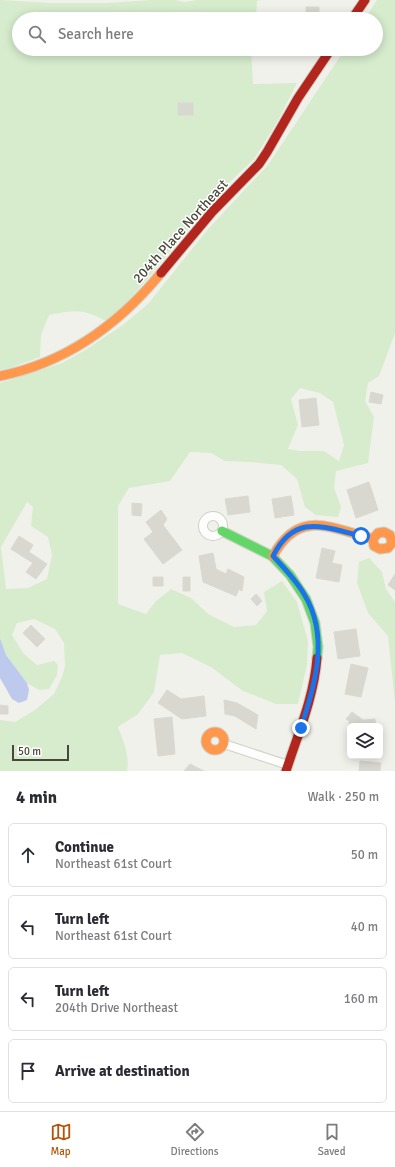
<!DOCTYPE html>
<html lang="en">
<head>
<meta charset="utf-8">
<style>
	:root { --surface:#fff; --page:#f2f2f3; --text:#2b2b33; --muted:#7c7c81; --line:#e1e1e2; --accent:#b45309 }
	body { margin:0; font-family:Signika,sans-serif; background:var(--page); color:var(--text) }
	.controls { position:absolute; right:12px; bottom:12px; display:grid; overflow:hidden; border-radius:6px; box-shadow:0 2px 10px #0003 }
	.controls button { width:36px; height:36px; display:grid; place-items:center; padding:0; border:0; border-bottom:1px solid var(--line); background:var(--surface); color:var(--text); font:20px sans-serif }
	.scale { position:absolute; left:12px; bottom:10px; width:57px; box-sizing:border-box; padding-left:4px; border:2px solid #484738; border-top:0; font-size:11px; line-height:14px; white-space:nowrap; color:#484738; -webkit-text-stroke:3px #fff; paint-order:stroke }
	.stop { position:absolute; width:12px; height:12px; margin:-9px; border:3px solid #1a73e8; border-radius:50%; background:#fff }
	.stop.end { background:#1a73e8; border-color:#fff; box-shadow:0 1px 4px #0008 }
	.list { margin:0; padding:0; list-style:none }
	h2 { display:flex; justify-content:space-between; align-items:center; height:52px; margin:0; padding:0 16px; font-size:17px }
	h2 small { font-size:13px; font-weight:400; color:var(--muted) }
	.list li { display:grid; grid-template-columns:26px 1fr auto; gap:12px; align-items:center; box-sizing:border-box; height:64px; margin:0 8px 8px; padding:0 8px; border:1px solid var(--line); border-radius:6px }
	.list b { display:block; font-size:15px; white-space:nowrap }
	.list p { margin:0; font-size:13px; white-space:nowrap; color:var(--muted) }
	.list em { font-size:13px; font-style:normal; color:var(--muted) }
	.icon { flex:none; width:22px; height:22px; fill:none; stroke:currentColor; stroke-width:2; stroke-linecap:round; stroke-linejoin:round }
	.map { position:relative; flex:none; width:395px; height:771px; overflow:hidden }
	.search { position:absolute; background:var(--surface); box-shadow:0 2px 10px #0003; left:12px; right:12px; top:12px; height:44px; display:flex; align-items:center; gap:10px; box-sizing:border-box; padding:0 14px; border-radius:22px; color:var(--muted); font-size:15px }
	.sheet { height:340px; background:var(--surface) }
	nav { display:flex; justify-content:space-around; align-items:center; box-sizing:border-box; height:56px; border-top:1px solid var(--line); background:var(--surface); font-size:11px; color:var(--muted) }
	nav a { display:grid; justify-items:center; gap:2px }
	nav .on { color:var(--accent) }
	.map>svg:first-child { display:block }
</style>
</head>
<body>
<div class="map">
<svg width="395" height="771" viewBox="0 0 395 771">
	<rect width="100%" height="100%" fill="#f1f1ec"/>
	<path fill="#d6eccd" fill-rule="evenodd" d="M0 0 52 3H108L150 0H175L185 2 197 0H261L257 1 256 19H19V49H251L253 84 297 83 276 124 254 159 213 198 172 249 148 278 128 301 106 321C82 308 74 310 49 315L41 335 40 357 10 368 0 370Z
		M377 0H395V333L379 376 368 383 365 401 374 417 368 463 336 471 334 488 341 507 338 517 316 515 305 507 297 479 281 465 250 462 225 461 211 453 190 452 170 481 129 488 118 506V604L146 614 155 602 171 589 191 598 208 614 234 627 256 625 267 611 264 592 282 581 297 602 308 641 307 665 298 704H276L243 691 211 667 182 653 160 655 154 692 138 714 118 727C123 740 130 756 127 771H0V720L15 722 35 710 54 694 62 677 65 666 64 643 55 629 34 619 17 623 12 635 24 654 37 665 54 661 58 665 57 675 49 689 39 690 27 683 6 655 0 638V383L62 363 87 349 124 324 148 304 208 229 268 165 345 49H376V19H365ZM300 388 320 393 333 402 344 445 339 461 324 451H300L288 449 298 425 291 399ZM27 502 33 507 31 526 48 537 52 555 47 579 28 588 6 589 1 547Z
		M369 558 382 572 386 589 395 602V703L388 636 368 613 357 583 359 562Z"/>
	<path fill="#becaed" d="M0 638 6 655 27 683 29 690 27 700 19 703 12 699 0 678Z"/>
	<path fill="#d8d8d1" stroke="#d9d9d2" d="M306 7H319V19H306Z
		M178 103H193V115H178Z
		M371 392 383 395 381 404 369 402Z
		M316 398 319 425 302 427 299 400Z
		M369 482 378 510 356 518 347 490Z
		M248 496 250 512 228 515 225 499Z
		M291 496 294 515 275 518 272 499Z
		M132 503 142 504 141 516 132 515Z
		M161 510 167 519 163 525 182 550 163 564 144 539 153 532 146 522Z
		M19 536 33 545 29 552 47 564 36 579 26 572 33 563 11 549Z
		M322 548 335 551 332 563 342 565 339 582 316 578Z
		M213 553 216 569 226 574 228 569 244 577 242 591 239 589 236 596 203 582 199 556Z
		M395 574V590L388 585Z
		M153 577H163V586H153Z
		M183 577H190V591H183Z
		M256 594 262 601 257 606 251 599Z
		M31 625 45 639 37 647 23 633Z
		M356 629 360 656 338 659 334 632Z
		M351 664 368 668 361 697 345 694Z
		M167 690 181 699 204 696 206 716 182 719 158 703Z
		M224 700 237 703 258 715 256 729 235 716 225 714Z
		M0 705 8 706V714H0Z
		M352 712 363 720 375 719 376 726H349V722H351L346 719Z
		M172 717 175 754 158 756 154 719Z
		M360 761 381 763 380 771H359Z
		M190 764 204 771H184Z"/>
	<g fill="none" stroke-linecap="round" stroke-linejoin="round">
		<g stroke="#cfcfc9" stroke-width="10">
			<path id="street" d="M203 526a10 10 0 1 1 20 0a10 10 0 1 1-20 0Z
				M224 744 288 765"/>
		</g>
		<g stroke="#d1d1c5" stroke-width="11">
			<path id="fast" d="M222 531 272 556 290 575 306 599 315 623 318 647 317 658"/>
		</g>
		<g stroke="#d1d1c5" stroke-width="11">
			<path id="slow" d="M0 376C65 363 119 324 161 273
				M273 556C299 508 331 528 373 539L374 546 380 549 388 548 392 543 390 535 384 532 378 533 373 539
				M206 741a9 9 0 1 1 18 0a9 9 0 1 1-18 0Z"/>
		</g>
		<g stroke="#d1d1c5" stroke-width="11">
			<path id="jam" d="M352 19 365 0
				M161 273 212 212 259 164 267 152 298 98 331 49
				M286 771C298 734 314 697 317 658"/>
		</g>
		<use href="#street" stroke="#fdfdfc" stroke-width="8"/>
		<use href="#fast" stroke="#63d668" stroke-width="9"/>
		<use href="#slow" stroke="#ff974d" stroke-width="9"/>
		<use href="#jam" stroke="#b3261e" stroke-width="9"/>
	</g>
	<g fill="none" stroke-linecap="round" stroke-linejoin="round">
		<path stroke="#1a73e8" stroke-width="5" d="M301 728C315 685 330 636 304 594 296 580 284 568 273 556 295 513 323 527 361 536"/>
	</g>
	<g text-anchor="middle" stroke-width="3" stroke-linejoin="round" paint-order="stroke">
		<g font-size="14" fill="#484738" stroke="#fff">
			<text transform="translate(180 231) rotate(-48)" y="5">204th Place Northeast</text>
		</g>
	</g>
</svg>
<div class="controls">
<button><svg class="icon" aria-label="layers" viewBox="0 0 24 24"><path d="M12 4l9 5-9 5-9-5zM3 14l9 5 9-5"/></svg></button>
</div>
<div class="scale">50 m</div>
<div class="stop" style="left:361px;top:536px"></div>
<div class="stop end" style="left:301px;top:728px"></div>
<div class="search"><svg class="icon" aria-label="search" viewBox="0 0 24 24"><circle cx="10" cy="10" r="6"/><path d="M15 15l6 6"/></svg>Search here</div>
</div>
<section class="sheet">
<h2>4 min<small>Walk · 250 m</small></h2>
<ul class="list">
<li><svg class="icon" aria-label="ahead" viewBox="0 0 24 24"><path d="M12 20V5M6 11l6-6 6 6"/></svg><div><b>Continue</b><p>Northeast 61st Court</p></div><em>50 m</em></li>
<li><svg class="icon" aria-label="left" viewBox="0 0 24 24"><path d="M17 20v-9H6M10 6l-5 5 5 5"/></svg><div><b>Turn left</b><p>Northeast 61st Court</p></div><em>40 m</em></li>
<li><svg class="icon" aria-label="left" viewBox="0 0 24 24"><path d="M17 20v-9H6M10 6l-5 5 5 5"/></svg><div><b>Turn left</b><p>204th Drive Northeast</p></div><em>160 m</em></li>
<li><svg class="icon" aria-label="arrive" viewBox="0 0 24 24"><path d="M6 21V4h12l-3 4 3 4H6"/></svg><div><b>Arrive at destination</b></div></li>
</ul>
</section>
<nav>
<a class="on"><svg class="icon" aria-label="map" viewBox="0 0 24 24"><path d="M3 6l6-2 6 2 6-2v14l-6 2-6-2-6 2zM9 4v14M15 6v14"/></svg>Map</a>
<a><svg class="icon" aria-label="directions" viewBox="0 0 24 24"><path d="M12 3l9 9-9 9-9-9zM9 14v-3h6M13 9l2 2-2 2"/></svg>Directions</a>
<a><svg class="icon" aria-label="saved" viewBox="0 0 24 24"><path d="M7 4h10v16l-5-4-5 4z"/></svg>Saved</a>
</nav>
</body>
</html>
